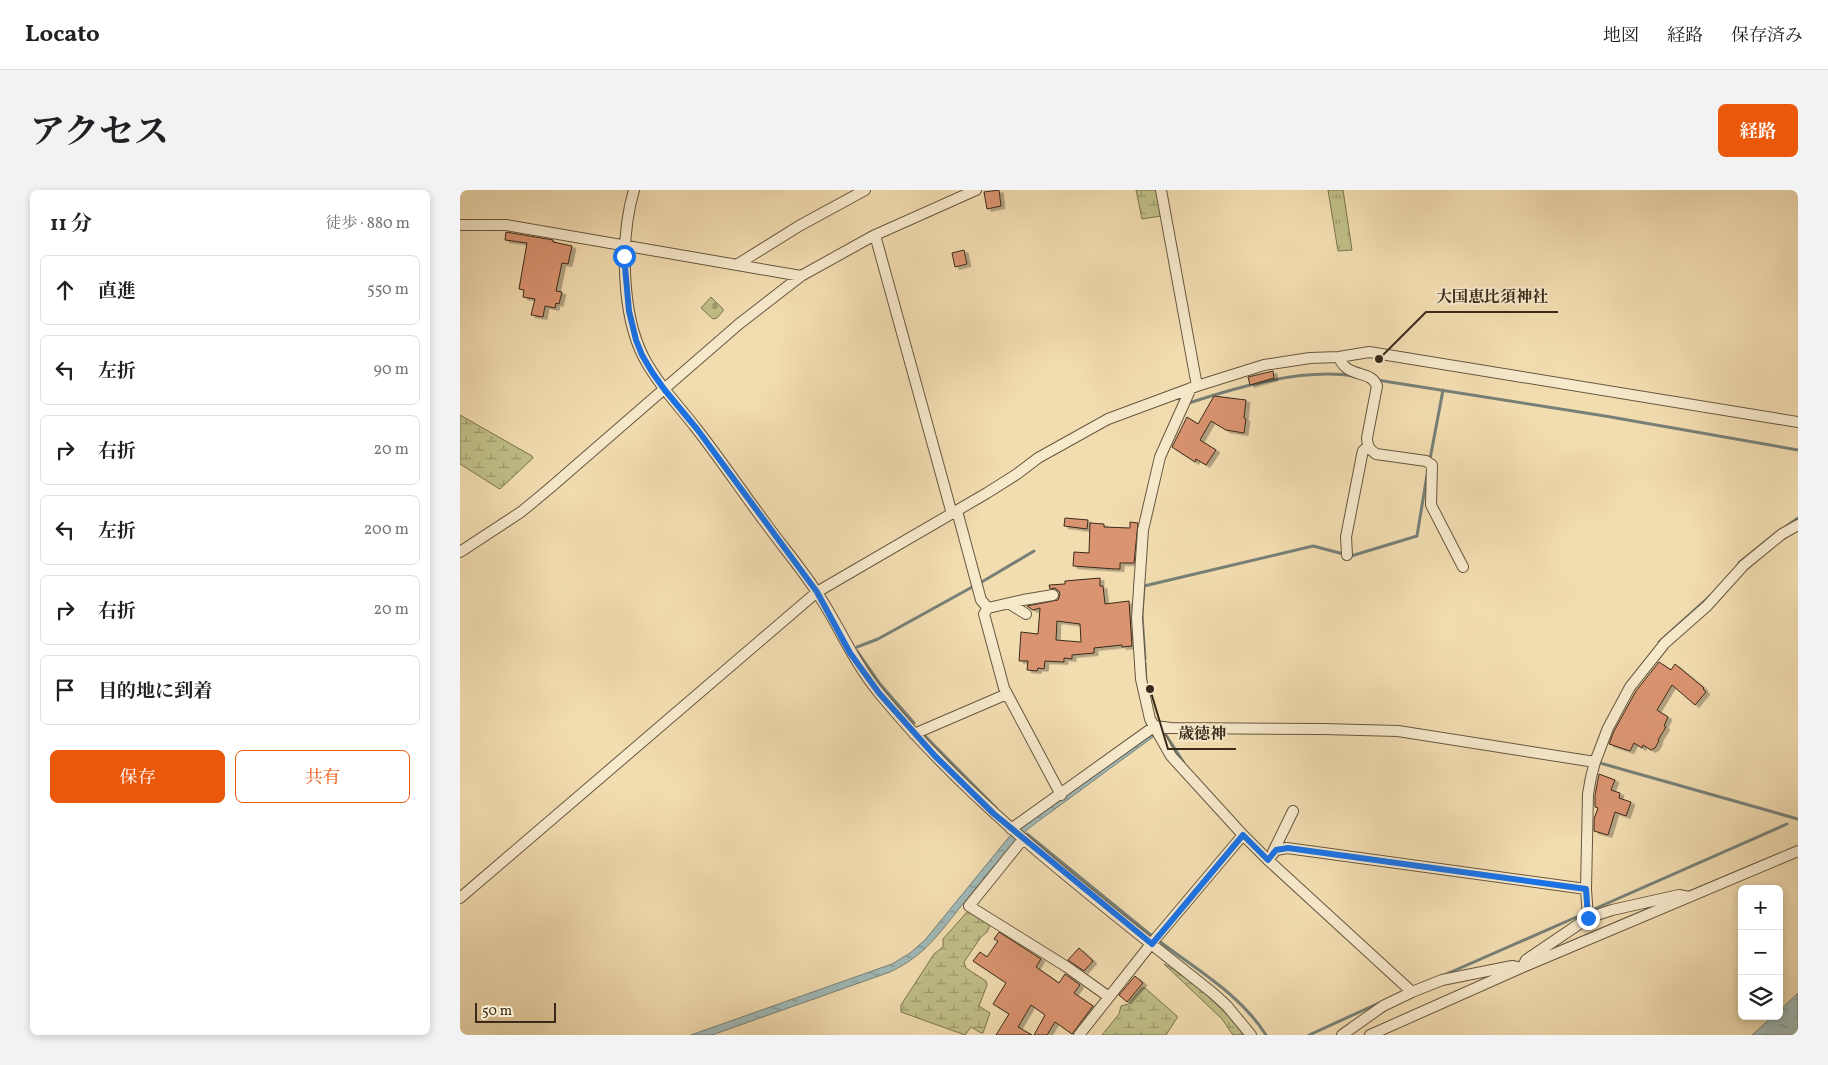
<!DOCTYPE html>
<html lang="ja">
<head>
<meta charset="utf-8">
<style>
	:root { --surface:#fff; --page:#f2f2f2; --text:#202124; --muted:#757577; --line:#e0e0e0; --accent:#ea580c }
	body { margin:0; font-family:Vollkorn,"Noto Serif JP",serif; background:var(--page); color:var(--text) }
	.controls { position:absolute; right:15px; bottom:15px; display:grid; overflow:hidden; border-radius:8px; box-shadow:0 2px 8px #0003 }
	.controls button { width:45px; height:45px; display:grid; place-items:center; padding:0; border:0; border-bottom:1px solid var(--line); background:var(--surface); color:var(--text); font:25px sans-serif }
	.scale { position:absolute; left:15px; bottom:12px; width:81px; box-sizing:border-box; padding-left:5px; border:2px solid #392a19; border-top:0; font-size:14px; line-height:18px; white-space:nowrap; color:#392a19; -webkit-text-stroke:4px #f7e9cc; paint-order:stroke }
	.stop { position:absolute; width:15px; height:15px; margin:-11px; border:4px solid #1a73e8; border-radius:50%; background:#fff }
	.stop.end { background:#1a73e8; border-color:#fff; box-shadow:0 1px 5px #0008 }
	.list { margin:0; padding:0; list-style:none }
	h2 { display:flex; justify-content:space-between; align-items:center; height:65px; margin:0; padding:0 20px; font-size:21px }
	h2 small { font-size:16px; font-weight:400; color:var(--muted) }
	.list li { display:grid; grid-template-columns:32px 1fr auto; gap:15px; align-items:center; box-sizing:border-box; height:70px; margin:0 10px 10px; padding:0 10px; border:1px solid var(--line); border-radius:8px }
	.list b { display:block; font-size:19px; white-space:nowrap }
	.list em { font-size:16px; font-style:normal; color:var(--muted) }
	.actions { display:flex; gap:10px; padding:15px 20px }
	.actions a { flex:1; padding:11px 0; border:1px solid var(--accent); border-radius:8px; text-align:center; font-size:18px; color:var(--accent) }
	.actions .main { background:var(--accent); color:#fff }
	.icon { flex:none; width:28px; height:28px; fill:none; stroke:currentColor; stroke-width:2; stroke-linecap:round; stroke-linejoin:round }
	.map { position:relative; flex:none; width:1338px; height:845px; overflow:hidden; border-radius:8px }
	header { display:flex; align-items:center; gap:30px; box-sizing:border-box; height:70px; padding:0 25px; background:var(--surface); border-bottom:1px solid var(--line) }
	header strong { font-size:24px }
	nav { display:flex; gap:28px; margin-inline-start:auto; font-size:18px }
	.intro { display:flex; align-items:center; justify-content:space-between; box-sizing:border-box; height:120px; padding:0 30px }
	h1 { margin:0; font-size:35px }
	.button { padding:12px 22px; border-radius:8px; background:var(--accent); color:#fff; font-size:18px; font-weight:700 }
	main { display:flex; gap:30px; padding:0 30px }
	aside { flex:1; background:var(--surface); border-radius:8px; box-shadow:0 2px 8px #0003 }
	.map>svg:first-child { display:block }
</style>
</head>
<body>
<header>
<strong>Locato</strong>
<nav><a>地図</a><a>経路</a><a>保存済み</a></nav>
</header>
<div class="intro"><h1>アクセス</h1><a class="button">経路</a></div>
<main>
<aside>
<h2>11 分<small>徒歩 · 880 m</small></h2>
<ul class="list">
<li><svg class="icon" aria-label="ahead" viewBox="0 0 24 24"><path d="M12 20V5M6 11l6-6 6 6"/></svg><div><b>直進</b></div><em>550 m</em></li>
<li><svg class="icon" aria-label="left" viewBox="0 0 24 24"><path d="M17 20v-9H6M10 6l-5 5 5 5"/></svg><div><b>左折</b></div><em>90 m</em></li>
<li><svg class="icon" aria-label="right" viewBox="0 0 24 24"><path d="M7 20v-9h11M14 6l5 5-5 5"/></svg><div><b>右折</b></div><em>20 m</em></li>
<li><svg class="icon" aria-label="left" viewBox="0 0 24 24"><path d="M17 20v-9H6M10 6l-5 5 5 5"/></svg><div><b>左折</b></div><em>200 m</em></li>
<li><svg class="icon" aria-label="right" viewBox="0 0 24 24"><path d="M7 20v-9h11M14 6l5 5-5 5"/></svg><div><b>右折</b></div><em>20 m</em></li>
<li><svg class="icon" aria-label="arrive" viewBox="0 0 24 24"><path d="M6 21V4h12l-3 4 3 4H6"/></svg><div><b>目的地に到着</b></div></li>
</ul>
<div class="actions"><a class="main">保存</a><a>共有</a></div>
</aside>
<div class="map">
<svg width="1338" height="845" viewBox="0 0 1338 845">
	<defs>
		<pattern id="grass-tufts" width="24" height="20" patternUnits="userSpaceOnUse" patternTransform="scale(1.25)"><rect width="24" height="20" fill="#c0bf88"/><path d="M3 7l-1-3M5 7V3M7 7l1-3M15 17l-1-3M17 17v-4M19 17l1-3" fill="none" stroke="#9d9b6e"/></pattern>
		<pattern id="wetland-marsh" width="20" height="14" patternUnits="userSpaceOnUse" patternTransform="scale(1.25)"><rect width="20" height="14" fill="#c0bf88"/><path d="M1 5h8M5 5V1M11 12h8M15 12V8" fill="none" stroke="#9d9b6e"/></pattern>
		<pattern id="cemetery-stones" width="16" height="16" patternUnits="userSpaceOnUse" patternTransform="scale(1.25)"><rect width="16" height="16" fill="#c0bf88"/><path d="M2 7V4a2 2 0 0 1 4 0v3zM10 15v-3a2 2 0 0 1 4 0v3z" fill="#9d9b6e"/></pattern>
		<pattern id="water-ripples" width="26" height="14" patternUnits="userSpaceOnUse" patternTransform="scale(1.25)"><rect width="26" height="14" fill="#a0b9b7"/><path d="M2 4q2-2 4 0t4 0M15 11q2-2 4 0t4 0" fill="none" stroke="#839794"/></pattern>
		<filter id="shadow"><feDropShadow dx="4" dy="2.5" stdDeviation="0" flood-color="#0004"/></filter>
	</defs>
	<rect width="100%" height="100%" fill="#f2ddb1"/>
	<filter id="stains"><feTurbulence type="fractalNoise" baseFrequency=".004" numOctaves="4"/><feColorMatrix values="0 0 0 0 .2 0 0 0 0 .09 0 0 0 0 .02 0 0 0 .5 -.17"/></filter>
	<radialGradient id="worn" r=".72"><stop offset=".6" stop-color="#630" stop-opacity="0"/><stop offset="1" stop-color="#630" stop-opacity=".3"/></radialGradient>
	<path fill="url(#grass-tufts)" stroke="#7c7450" d="M868 0H883L892 60 878 61Z"/>
	<path fill="url(#wetland-marsh)" stroke="#7c7450" d="M676 0H698L701 26 682 29Z
		M0 225 72 266 73 268 40 299 38 298 0 274Z
		M508 721 530 735 527 742 521 747 504 772 506 778 526 791 527 795 519 816 530 823 523 843H521L511 837 505 845 441 822V815L474 764 483 757V749Z
		M704 774C731 789 766 820 784 845H773L762 829Z
		M682 798H685L717 826V828L706 845H642L659 824 661 816 668 814Z"/>
	<path fill="url(#cemetery-stones)" stroke="#7c7450" d="M251 107 263 119V121L257 128 253 129 241 118Z"/>
	<path fill="url(#water-ripples)" stroke="#778078" d="M691 544 693 547 569 638C545 662 524 688 503 714 479 743 466 765 430 782L252 845H231L432 774 450 763 465 750 549 647 558 638Z
		M1338 803V845H1292L1313 826H1319V821Z"/>
	<g fill="none" stroke-linecap="round" stroke-linejoin="round">
		<path stroke="#778078" stroke-width="3" d="M917 190 1145 226 1338 260
			M727 215 729 213C778 197 842 178 894 186
			M970 269 983 200
			M1324 338 1338 328
			M1279 373 1309 349
			M520 393 574 361
			M684 396 853 356 891 366 957 346 967 285
			M684 396 682 425 685 469
			M1199 452 1250 406
			M397 457 418 449 514 396
			M397 461 420 494 454 533
			M685 473 686 492
			M704 542 724 573
			M464 545 536 618
			M1140 573 1338 629
			M567 644 692 746
			M1132 720 1327 634
			M699 751C737 780 780 804 806 845
			M982 786 1121 725
			M849 845 919 813"/>
	</g>
	<path fill="#db9471" stroke="#392a19" fill-rule="evenodd" filter="url(#shadow)" d="M539 0 541 16 527 19 524 2Z
		M46 42 93 50V52L112 56 108 74 102 73 96 101 102 102 99 114 96 113 95 118 85 116 83 127 71 125 75 109 63 107 64 100 59 99 67 53 45 50Z
		M504 60 507 74 495 77 492 63Z
		M813 181 814 188 790 195 788 187Z
		M754 206 786 210 784 228 786 229 784 243 766 240 751 231 740 250 756 260 746 275 736 269 735 272 712 257 727 227 738 234Z
		M605 328 628 330 627 339 604 336Z
		M670 332 678 333 674 373H660V379H655L613 376 614 362 629 363 630 333 644 334V337L670 338Z
		M640 388V396H643L645 414 669 411 672 456 662 457V455L634 458V463L612 465V469L604 468V472L585 471 584 479 578 478 577 481 567 480 568 471H559L561 442 578 444 580 418 573 420 567 416 598 410 600 404 599 401 595 398 590 399 589 395 605 394V391ZM597 431 620 434 621 452 596 450Z
		M1199 472 1211 480 1215 474 1244 498 1243 499 1246 502 1235 515 1212 495 1197 520 1208 527 1204 536 1206 537 1198 550 1199 551 1195 558 1191 560 1183 555 1182 558 1174 553 1170 561 1149 554 1154 541 1176 501Z
		M1139 584 1155 590 1151 600 1160 603 1159 608 1171 612 1166 626 1155 622 1148 645 1134 641V629L1138 618 1135 617V605Z
		M539 742 581 769 576 777 599 793 605 784 620 795 614 803 633 816 612 844 595 832 587 845H574L585 825 571 815 558 837 572 845H536L549 824 533 814 546 793 513 771 520 762 527 767 538 751 534 749Z
		M619 758 633 771 624 781 608 770Z
		M675 786 683 793 667 812 659 805Z"/>
	<g fill="none" stroke-linecap="round" stroke-linejoin="round">
		<g stroke="#67573f" stroke-width="12">
			<path id="street" d="M174 0C160 47 161 124 184 168 198 194 218 215 236 238 261 270 283 303 307 335 323 357 341 378 356 401 379 435 392 470 419 503 515 620 637 710 754 804L767 816 791 845
				M701 0 737 196
				M0 35H46L341 86 413 46 516 0
				M415 45 492 324
				M278 74 339 36 405 0
				M879 167C886 189 911 179 917 196L907 248C907 256 910 260 916 264L966 271 972 275 971 315 1003 377
				M731 198 700 267 683 340 677 428 681 489 690 529 711 566 783 645 808 670 952 802
				M497 321 521 410 528 418 563 410 593 405
				M0 362 61 322 90 298 279 134 341 86
				M887 365 886 347 902 265 903 261 908 256
				M550 414 566 424
				M528 418 524 424 544 498 601 605
				M454 544 547 504
				M551 639 695 536 711 538 863 539 938 541 1135 572
				M563 649 509 716 607 777 649 807
				M813 662 833 621
				M808 670 816 660 827 658 1126 699
				M0 708 357 402 527 303 557 284 578 268 648 229 737 196 804 175 850 168 879 167 909 162 1338 232
				M1128 728 1126 699 1128 604 1131 587 1135 572 1148 538 1170 497 1205 453 1247 416 1284 375 1322 344 1338 335
				M1063 776 1066 770 1128 728 1152 720 1219 705 1229 707
				M619 845 691 754 783 645
				M882 845 923 816 952 802 982 790 1052 776 1057 777
				M910 845 1063 777 1338 661"/>
		</g>
		<use href="#street" stroke="#f7e9cc" stroke-width="10"/>
	</g>
	<g fill="none" stroke-linecap="round" stroke-linejoin="round">
		<path stroke="#1a73e8" stroke-width="6" d="M164 66 169 121 176 150 182 165 192 182 204 199 237 239 357 402 390 463 419 503 475 566 534 624 692 754 783 645 808 670 816 660 828 658 1126 699 1128 728"/>
	</g>
	<path fill="none" stroke="#392a19" stroke-width="2" d="M919 169L966 122H1098M690 499L708 559H776"/>
	<g fill="#392a19" stroke="#f7e9cc" stroke-width="2">
		<circle cx="919" cy="169" r="5"/>
		<circle cx="690" cy="499" r="5"/>
	</g>
	<g font-size="16" text-anchor="middle" font-weight="bold" fill="#392a19" stroke="#f7e9cc" stroke-width="4" stroke-linejoin="round" paint-order="stroke">
		<text x="1032" y="112">大国恵比須神社</text>
		<text x="742" y="549">歳徳神</text>
	</g>
	<rect width="100%" height="100%" filter="url(#stains)"/>
	<rect width="100%" height="100%" fill="url(#worn)"/>
</svg>
<div class="controls">
<button>+</button>
<button>−</button>
<button><svg class="icon" aria-label="layers" viewBox="0 0 24 24"><path d="M12 4l9 5-9 5-9-5zM3 14l9 5 9-5"/></svg></button>
</div>
<div class="scale">50 m</div>
<div class="stop" style="left:164px;top:66px"></div>
<div class="stop end" style="left:1128px;top:728px"></div>
</div>
</main>
</body>
</html>
